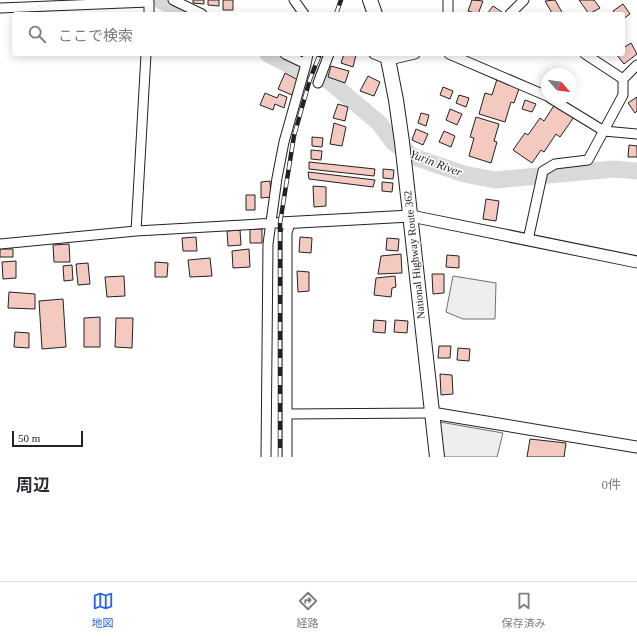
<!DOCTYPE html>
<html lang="ja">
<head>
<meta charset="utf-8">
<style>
	:root { --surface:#fff; --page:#f2f2f3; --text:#2b2b33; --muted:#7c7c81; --line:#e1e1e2; --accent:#2563eb }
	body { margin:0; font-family:"Times New Roman","Noto Sans JP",serif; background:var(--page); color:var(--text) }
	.compass { position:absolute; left:541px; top:68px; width:36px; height:36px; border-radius:50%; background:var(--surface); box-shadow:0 2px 10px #0003; rotate:119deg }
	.scale { position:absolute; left:12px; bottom:10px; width:71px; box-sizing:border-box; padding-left:4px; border:2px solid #222; border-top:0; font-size:11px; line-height:14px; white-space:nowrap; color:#222; -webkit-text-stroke:3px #fff; paint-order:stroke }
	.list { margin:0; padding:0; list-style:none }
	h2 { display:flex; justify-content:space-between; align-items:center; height:52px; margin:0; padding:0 16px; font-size:17px }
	h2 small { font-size:13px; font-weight:400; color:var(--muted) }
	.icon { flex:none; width:22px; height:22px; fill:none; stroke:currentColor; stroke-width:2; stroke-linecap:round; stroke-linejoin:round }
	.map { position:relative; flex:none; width:637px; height:457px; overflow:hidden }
	.search { position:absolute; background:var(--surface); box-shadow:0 2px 10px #0003; left:12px; right:12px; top:12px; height:44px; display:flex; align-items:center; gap:10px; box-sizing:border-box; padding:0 14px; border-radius:4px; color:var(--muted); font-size:15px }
	.sheet { height:124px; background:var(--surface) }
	nav { display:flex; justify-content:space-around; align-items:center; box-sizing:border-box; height:56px; border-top:1px solid var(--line); background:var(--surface); font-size:11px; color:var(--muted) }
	nav a { display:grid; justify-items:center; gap:2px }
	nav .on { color:var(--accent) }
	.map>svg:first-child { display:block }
</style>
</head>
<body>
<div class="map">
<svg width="637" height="457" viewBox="0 0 637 457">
	<rect width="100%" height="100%" fill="#fff"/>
	<path fill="#eee" stroke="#6f6f6f" d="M453 276 496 283 495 319H463L446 312Z
		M440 422 503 433 497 457H444Z"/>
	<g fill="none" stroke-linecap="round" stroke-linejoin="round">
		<path stroke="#d9d9d9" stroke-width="17" d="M160 0 187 14
			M268 54 297 69 329 81 379 123 393 142 414 157 464 174 495 180 614 169 637 171"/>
	</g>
	<path fill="#f3c9c0" stroke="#222" d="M193 0H204V4L193 3Z
		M208 0H219V6L208 5Z
		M223 0H233V10H223Z
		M472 0 483 1 478 14 468 11Z
		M555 0 563 14H550L552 13 545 1Z
		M579 0H594L600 8 589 14Z
		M623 4 630 14 623 19V14H615L613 11Z
		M493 6 502 12 501 14H487Z
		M631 43 637 54 624 64 616 54H623V48Z
		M344 54 356 55 353 67 341 63Z
		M331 66 349 71 345 83 328 77Z
		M285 73 298 80 292 95 278 89Z
		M368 76 380 82 374 96 360 91Z
		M497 79 520 86 514 103 511 102 505 122 479 114 485 93 492 95Z
		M443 87 453 91 450 99 440 95Z
		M265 93 277 98 279 94 287 97 284 108 275 104 273 110 260 105Z
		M459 95 469 98 466 107 456 103Z
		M637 97V111L635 113 628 103Z
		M525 100 536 104 532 112 522 109Z
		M338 104 348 107 345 121 333 118Z
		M555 104 574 117 560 137 556 134 544 152 541 150 532 163 513 150 525 133 528 135 540 118 544 121Z
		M450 109 462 114 457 125 446 120Z
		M421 113 429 115 426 126 418 123Z
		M476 117 499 124 494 141 497 142 491 163 469 156 474 138 470 137Z
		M334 123 346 127 342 146 330 144Z
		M416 129 428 134 423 145 412 140Z
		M444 131 455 136 451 147 439 142Z
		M312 137 323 138 322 147 312 146Z
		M629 145 637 146V157H628Z
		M311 150 322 151 321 160 311 159Z
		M309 162 375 169 374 176 309 169Z
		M383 169 394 170 393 179 383 178Z
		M308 172 375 180 373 187 309 179Z
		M270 181 271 197 261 198V182Z
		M382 182 393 183 392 192 382 191Z
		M313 186 326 187V206L314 207Z
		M246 195H255V210H246Z
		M486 199 499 201 496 221 483 219Z
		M250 229H262V243H250Z
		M240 230 241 245 228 246 227 231Z
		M196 237 197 251H183L182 238Z
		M300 237 312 238 311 253 299 252Z
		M387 238 399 239 398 251 386 250Z
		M69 244 70 262H54L53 245Z
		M0 249H13V257H0Z
		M249 249 250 267 233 268 232 251Z
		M401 254 402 273 378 274 381 256Z
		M447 255 459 256V268L446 267Z
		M210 258 212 276 190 277 188 260Z
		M16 261V278L3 279 2 262Z
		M155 262 168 263 167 277H155Z
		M88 263 90 284 78 285 76 264Z
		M72 265 73 280 64 281 63 266Z
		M297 271 309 272V291L298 292Z
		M432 274H444V293L433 294Z
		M124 276 125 296 107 297 105 277Z
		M395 276 396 287 392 288 391 297 374 295 376 278Z
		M9 292 35 294V309L8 308Z
		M63 299 66 347 42 349 39 301Z
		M100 317V347H84V318Z
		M116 318H133L132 348 115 347Z
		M374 320 386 321 385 333 373 332Z
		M395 320 408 321 407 333 394 332Z
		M15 332 29 333V348L14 347Z
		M439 346H451L450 358H438Z
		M458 348 470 349 469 361 457 360Z
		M440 374 452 375 453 394 441 395Z
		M530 439 566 443 564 457H527Z"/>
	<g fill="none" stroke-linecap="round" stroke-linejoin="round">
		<g stroke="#222" stroke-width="11">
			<path id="minor" d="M173 0 202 14
				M294 0 304 14
				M0 8 149 2V14
				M448 14V0
				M510 14 524 0
				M285 54 306 64 308 54
				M374 54 389 60 415 54
				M449 54 547 96
				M585 54 623 79
				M318 83 329 54
				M550 98 604 131 637 134
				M136 231 146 54
				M528 240 543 171 555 164 588 160 623 95V79L637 65
				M0 244 136 231 276 223
				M287 414 432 413
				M266 457 268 244 277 178 284 142 306 64
				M287 457V233L290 223"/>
		</g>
		<g stroke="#222" stroke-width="13">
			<path id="tertiary" d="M280 223 411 216 637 262
				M432 413 637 447"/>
		</g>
		<g stroke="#222" stroke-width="16">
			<path id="trunk" d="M370 0 375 14
				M387 54 396 100 402 142 437 457"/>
		</g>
		<use href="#minor" stroke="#fff" stroke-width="9"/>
		<use href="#tertiary" stroke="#fff" stroke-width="11"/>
		<use href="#trunk" stroke="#fff" stroke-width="14"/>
		<g stroke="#222" stroke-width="4.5">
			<path id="rail" d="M336 14 341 0
				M280 457V223L294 136 310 79 320 54"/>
		</g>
		<use href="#rail" stroke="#fff" stroke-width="3" stroke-dasharray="9" stroke-linecap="butt"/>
	</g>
	<g text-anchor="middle" stroke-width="3" stroke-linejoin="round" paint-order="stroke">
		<g font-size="11" fill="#222" stroke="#fff">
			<text transform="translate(414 255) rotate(-96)" y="4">National Highway Route 362</text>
		</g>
		<g font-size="12" font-style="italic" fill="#222" stroke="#fff">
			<text transform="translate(436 163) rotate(21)" y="4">Yurin River</text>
		</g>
	</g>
</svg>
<svg class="compass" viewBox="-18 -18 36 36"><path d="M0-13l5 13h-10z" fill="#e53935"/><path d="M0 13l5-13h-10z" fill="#7c7c81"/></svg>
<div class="scale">50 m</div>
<div class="search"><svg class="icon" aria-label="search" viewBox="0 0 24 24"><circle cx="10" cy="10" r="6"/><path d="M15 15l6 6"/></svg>ここで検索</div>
</div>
<section class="sheet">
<h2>周辺<small>0件</small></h2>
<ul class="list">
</ul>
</section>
<nav>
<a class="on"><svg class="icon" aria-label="map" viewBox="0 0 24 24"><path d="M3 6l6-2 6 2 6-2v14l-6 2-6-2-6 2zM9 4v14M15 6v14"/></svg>地図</a>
<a><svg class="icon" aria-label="directions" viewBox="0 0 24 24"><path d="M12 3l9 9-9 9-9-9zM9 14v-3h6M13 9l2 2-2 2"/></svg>経路</a>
<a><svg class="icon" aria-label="saved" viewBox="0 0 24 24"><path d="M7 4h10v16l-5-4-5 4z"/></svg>保存済み</a>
</nav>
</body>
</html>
